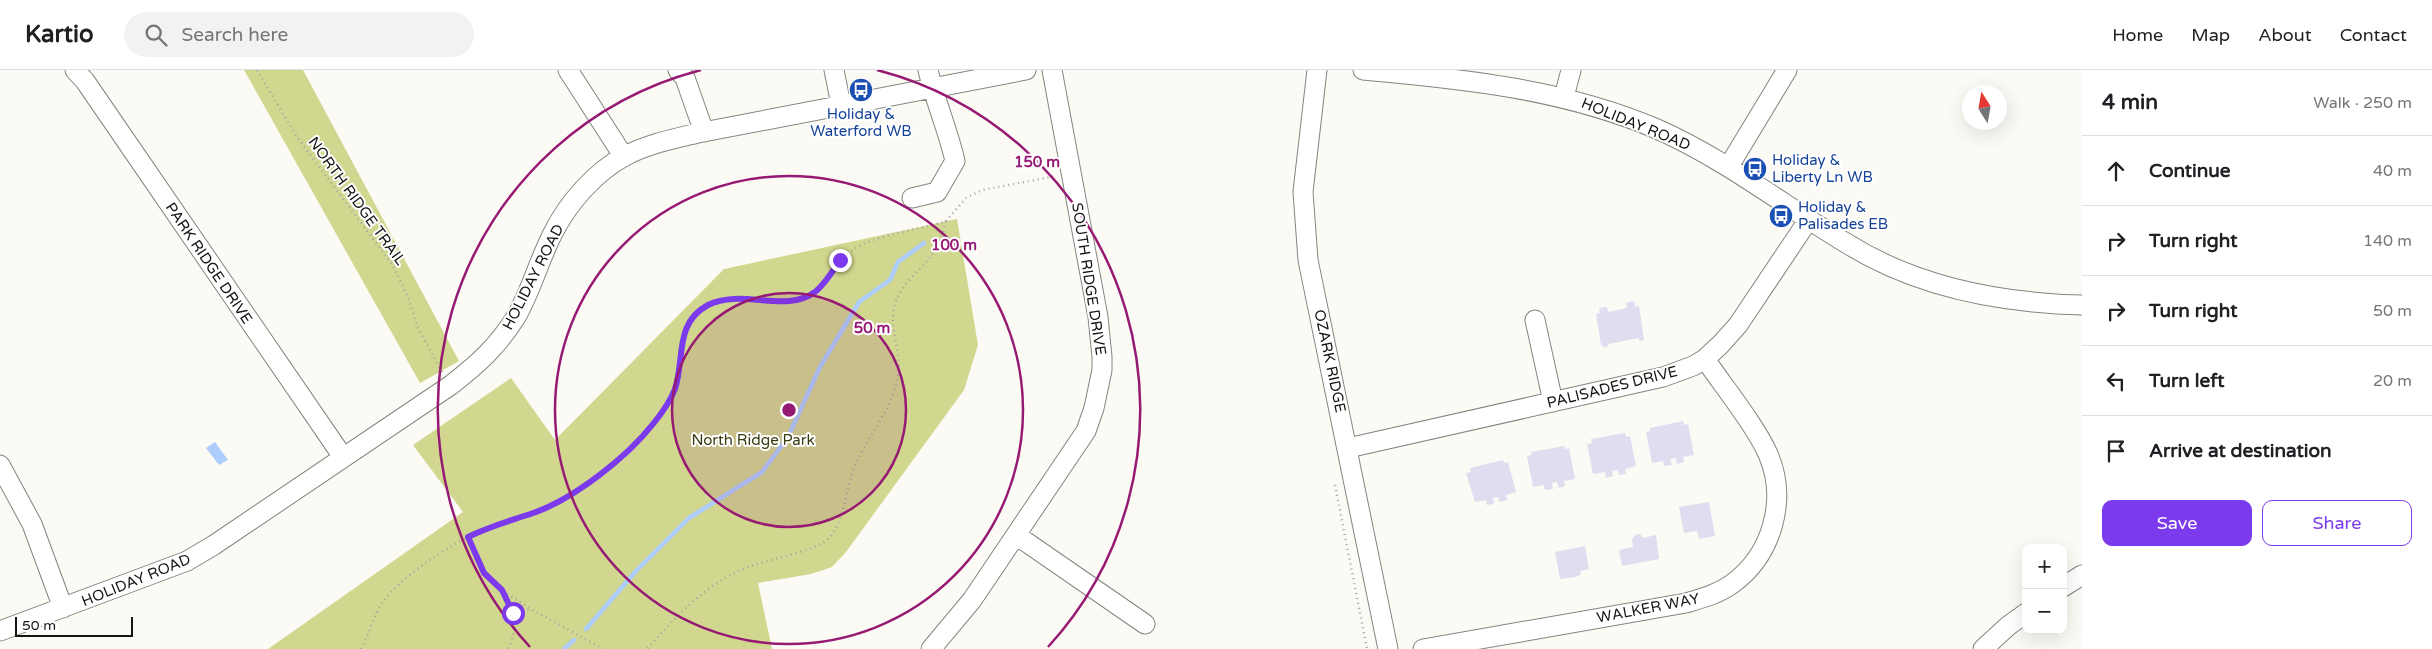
<!DOCTYPE html>
<html lang="en">
<head>
<meta charset="utf-8">
<style>
	:root { --surface:#fff; --page:#f2f2f2; --text:#202124; --muted:#757577; --line:#e0e0e0; --accent:#7c3aed }
	body { margin:0; font-family:"Varela Round",sans-serif; background:var(--page); color:var(--text) }
	.controls { position:absolute; right:15px; bottom:15px; display:grid; overflow:hidden; border-radius:10px; box-shadow:0 5px 20px #0002 }
	.controls button { width:45px; height:45px; display:grid; place-items:center; padding:0; border:0; border-bottom:1px solid var(--line); background:var(--surface); color:var(--text); font:25px sans-serif }
	.compass { position:absolute; left:1962px; top:15px; width:45px; height:45px; border-radius:50%; background:var(--surface); box-shadow:0 5px 20px #0002; rotate:349deg }
	.scale { position:absolute; left:15px; bottom:12px; width:118px; box-sizing:border-box; padding-left:5px; border:2px solid #151513; border-top:0; font-size:14px; line-height:18px; white-space:nowrap; color:#151513; -webkit-text-stroke:4px #fff; paint-order:stroke }
	.stop { position:absolute; width:15px; height:15px; margin:-11px; border:4px solid #7c3aed; border-radius:50%; background:#fff }
	.stop.end { background:#7c3aed; border-color:#fff; box-shadow:0 1px 5px #0008 }
	.list { margin:0; padding:0; list-style:none }
	h2 { display:flex; justify-content:space-between; align-items:center; height:65px; margin:0; padding:0 20px; font-size:21px }
	h2 small { font-size:16px; font-weight:400; color:var(--muted) }
	.list li { display:grid; grid-template-columns:32px 1fr auto; gap:15px; align-items:center; box-sizing:border-box; height:70px; padding:0 20px; border-top:1px solid var(--line) }
	.list b { display:block; font-size:19px; white-space:nowrap }
	.list em { font-size:16px; font-style:normal; color:var(--muted) }
	.actions { display:flex; gap:10px; padding:15px 20px }
	.actions a { flex:1; padding:11px 0; border:1px solid var(--accent); border-radius:10px; text-align:center; font-size:18px; color:var(--accent) }
	.actions .main { background:var(--accent); color:#fff }
	.icon { flex:none; width:28px; height:28px; fill:none; stroke:currentColor; stroke-width:2; stroke-linecap:round; stroke-linejoin:round }
	.map { position:relative; flex:none; width:2082px; height:579px; overflow:hidden }
	header { display:flex; align-items:center; gap:30px; box-sizing:border-box; height:70px; padding:0 25px; background:var(--surface); border-bottom:1px solid var(--line) }
	header strong { font-size:24px }
	nav { display:flex; gap:28px; margin-inline-start:auto; font-size:18px }
	.search { width:350px; height:45px; background:var(--page); display:flex; align-items:center; gap:12px; box-sizing:border-box; padding:0 18px; border-radius:28px; color:var(--muted); font-size:19px }
	main { display:flex }
	aside { flex:1; background:var(--surface) }
	.map>svg:first-child { display:block }
</style>
</head>
<body>
<header>
<strong>Kartio</strong>
<div class="search"><svg class="icon" aria-label="search" viewBox="0 0 24 24"><circle cx="10" cy="10" r="6"/><path d="M15 15l6 6"/></svg>Search here</div>
<nav><a>Home</a><a>Map</a><a>About</a><a>Contact</a></nav>
</header>
<main>
<div class="map">
<svg width="2082" height="579" viewBox="0 0 2082 579">
	<rect width="100%" height="100%" fill="#fcfaf5"/>
	<path fill="#d1d78e" d="M244 0H303L459 291 420 313Z
		M957 149 978 275 964 320 846 482 832 497 811 504 758 513 772 579H268L463 442 413 375 511 308 555 370 724 199Z"/>
	<path fill="#adcdfc" d="M215 372 228 390 219 395 206 378Z"/>
	<g fill="none" stroke-linecap="round" stroke-linejoin="round">
		<path stroke="#adcdfc" stroke-width="4.5" d="M586 559 636 501 689 448 762 402 788 367 820 297 859 232 890 210 898 192 924 173
			M564 579 574 570"/>
	</g>
	<path fill="#dfddef" d="M1634 231 1635 237 1639 236 1644 270 1639 271V268L1608 274 1609 276 1604 277 1601 275 1596 244 1600 243 1599 238 1607 237 1608 242 1627 238 1626 233Z
		M1683 351 1684 355 1688 354 1694 385 1683 387 1684 392 1677 394 1676 388 1670 389 1672 395 1664 396 1663 391 1652 393 1646 362 1650 361V358Z
		M1625 363 1626 367 1630 366 1636 396 1625 399 1626 404 1619 405 1618 400 1612 401 1613 406 1606 408 1605 402 1593 404 1587 374 1592 373 1591 369Z
		M1564 376 1565 379 1569 378 1575 409 1564 411 1565 416 1559 418 1557 412 1552 413 1553 419 1545 420 1544 415 1533 417 1527 386 1532 385 1531 382Z
		M1503 390 1504 393 1508 392 1516 422 1506 425 1507 430 1500 432 1498 427 1493 428 1494 434 1487 435 1486 430 1475 432 1466 403 1471 402 1470 398Z
		M1709 432 1715 466 1699 469 1697 461 1684 463 1679 437Z
		M1640 464 1643 468 1656 465 1659 489 1622 496 1619 480 1633 477 1632 470 1635 465Z
		M1585 476 1589 499 1580 501 1581 504 1576 507 1560 509 1555 482Z"/>
	<g fill="none" stroke-linecap="round" stroke-linejoin="round">
		<g stroke="#85847f" stroke-width="21">
			<path id="minor" d="M75 0 85 11 343 387
				M568 0 624 87
				M678 0 685 8 704 62
				M834 0 841 35
				M1317 0 1303 122 1308 190 1388 579
				M1363 0C1464 9 1563 19 1657 59 1725 89 1783 135 1846 173 1916 217 2000 233 2082 235
				M1564 27 1571 0
				M1729 96 1787 0
				M912 128 937 122 955 91C948 60 935 31 928 0
				M1535 250 1553 332
				M1348 378 1663 307 1693 296 1705 289 1721 274 1738 255 1809 149
				M0 395 32 454 63 538
				M1016 465 1145 554
				M2063 517 2082 505
				M0 561 187 491 214 475 451 315C478 294 497 277 516 247 531 221 539 190 553 163 568 133 595 102 625 86 648 74 673 69 698 63L1026 0
				M931 579 972 530 1086 361 1094 338 1102 300V287L1098 247 1052 0
				M1423 579 1686 533C1703 528 1718 524 1732 514 1772 485 1788 430 1768 384 1755 355 1724 317 1705 289
				M1983 579 2008 556 2026 543"/>
		</g>
		<path stroke="#a5a4a0" stroke-width="2.5" stroke-dasharray="1 4" stroke-linecap="butt" d="M257 0 297 67 393 196 407 225 418 258 442 302
			M946 151 966 128 982 120 1056 106
			M1335 415 1367 579
			M469 467C474 478 477 492 484 503 489 509 496 514 502 520 515 535 518 562 508 579
			M503 521 531 539 603 579
			M513 543 529 539
			M361 579C369 565 373 546 382 533 402 505 455 471 487 458 509 448 534 444 557 433 581 420 603 402 623 384 643 366 665 345 674 320 687 289 672 258 707 236 736 218 772 236 803 228 825 223 835 193 853 180 873 165 920 160 946 151 943 163 940 173 933 183 922 200 901 213 895 234 888 259 902 281 898 305 893 341 864 369 852 404 845 425 844 454 827 470 815 481 760 491 741 500 702 517 675 548 647 579"/>
		<use href="#minor" stroke="#fff" stroke-width="19"/>
	</g>
	<g fill="none" stroke-linecap="round" stroke-linejoin="round">
		<path stroke="#7c3aed" stroke-width="6" d="M513 543 502 520 484 503 468 467C490 456 513 450 536 442 576 427 626 388 653 354 662 343 670 332 675 319 685 289 674 253 708 235 743 218 785 244 815 222 825 214 833 201 840 190"/>
	</g>
	<circle cx="789" cy="340" r="117" fill="#961973" fill-opacity=".12"/>
	<g fill="none" stroke="#961973" stroke-width="2.5">
		<circle cx="789" cy="340" r="117"/>
		<circle cx="789" cy="340" r="234"/>
		<path d="M530 577A351 351 0 0 1 701 0M877 0A351 351 0 0 1 1048 577"/>
	</g>
	<defs>
		<g id="bus-disc" transform="scale(1.25)"><circle r="9.5" fill="#1a4fb4" stroke="#fff"/><path d="M-5-6H5V4H4V6H2V4H-2V6H-4V4H-5ZM-3.5-4V0h7V-4ZM-3.5 1.2v1.5H-2V1.2ZM2 1.2v1.5H3.5V1.2Z" fill="#fff"/></g>
	</defs>
	<g fill-rule="evenodd">
		<use href="#bus-disc" x="861" y="20"/>
		<use href="#bus-disc" x="1755" y="99"/>
		<use href="#bus-disc" x="1781" y="146"/>
	</g>
	<g text-anchor="middle" stroke-width="4" stroke-linejoin="round" paint-order="stroke">
		<g font-size="15" fill="#164399" stroke="#fff" text-anchor="start">
			<text x="861" y="49" text-anchor="middle">Holiday &amp;<tspan x="861" dy="17">Waterford WB</tspan></text>
			<text x="1772" y="95">Holiday &amp;<tspan x="1772" dy="17">Liberty Ln WB</tspan></text>
			<text x="1798" y="142">Holiday &amp;<tspan x="1798" dy="17">Palisades EB</tspan></text>
		</g>
		<g font-size="15" fill="#151513" stroke="#fff">
			<text transform="translate(1636 54) rotate(22)" y="5">HOLIDAY ROAD</text>
			<text transform="translate(357 131) rotate(54)" y="5">NORTH RIDGE TRAIL</text>
			<text transform="translate(209 193) rotate(56)" y="5">PARK RIDGE DRIVE</text>
			<text transform="translate(533 207) rotate(-63)" y="5">HOLIDAY ROAD</text>
			<text transform="translate(1089 209) rotate(81)" y="5">SOUTH RIDGE DRIVE</text>
			<text transform="translate(1330 291) rotate(78)" y="5">OZARK RIDGE</text>
			<text transform="translate(1612 317) rotate(-14)" y="5">PALISADES DRIVE</text>
			<text transform="translate(136 510) rotate(-22)" y="5">HOLIDAY ROAD</text>
			<text transform="translate(1648 538) rotate(-11)" y="5">WALKER WAY</text>
		</g>
		<g font-size="15" fill="#393b11" stroke="#fff">
			<text x="753" y="375">North Ridge Park</text>
		</g>
	</g>
	<circle cx="789" cy="340" r="8" fill="#961973" stroke="#fff" stroke-width="2.5"/>
	<g font-size="15" text-anchor="middle" font-weight="bold" fill="#961973" stroke="#fff" stroke-width="4" stroke-linejoin="round" paint-order="stroke">
		<text x="1037" y="97">150 m</text>
		<text x="954" y="180">100 m</text>
		<text x="872" y="263">50 m</text>
	</g>
</svg>
<div class="controls">
<button>+</button>
<button>−</button>
</div>
<svg class="compass" viewBox="-18 -18 36 36"><path d="M0-13l5 13h-10z" fill="#e53935"/><path d="M0 13l5-13h-10z" fill="#757577"/></svg>
<div class="scale">50 m</div>
<div class="stop" style="left:513px;top:543px"></div>
<div class="stop end" style="left:840px;top:190px"></div>
</div>
<aside>
<h2>4 min<small>Walk · 250 m</small></h2>
<ul class="list">
<li><svg class="icon" aria-label="ahead" viewBox="0 0 24 24"><path d="M12 20V5M6 11l6-6 6 6"/></svg><div><b>Continue</b></div><em>40 m</em></li>
<li><svg class="icon" aria-label="right" viewBox="0 0 24 24"><path d="M7 20v-9h11M14 6l5 5-5 5"/></svg><div><b>Turn right</b></div><em>140 m</em></li>
<li><svg class="icon" aria-label="right" viewBox="0 0 24 24"><path d="M7 20v-9h11M14 6l5 5-5 5"/></svg><div><b>Turn right</b></div><em>50 m</em></li>
<li><svg class="icon" aria-label="left" viewBox="0 0 24 24"><path d="M17 20v-9H6M10 6l-5 5 5 5"/></svg><div><b>Turn left</b></div><em>20 m</em></li>
<li><svg class="icon" aria-label="arrive" viewBox="0 0 24 24"><path d="M6 21V4h12l-3 4 3 4H6"/></svg><div><b>Arrive at destination</b></div></li>
</ul>
<div class="actions"><a class="main">Save</a><a>Share</a></div>
</aside>
</main>
</body>
</html>
